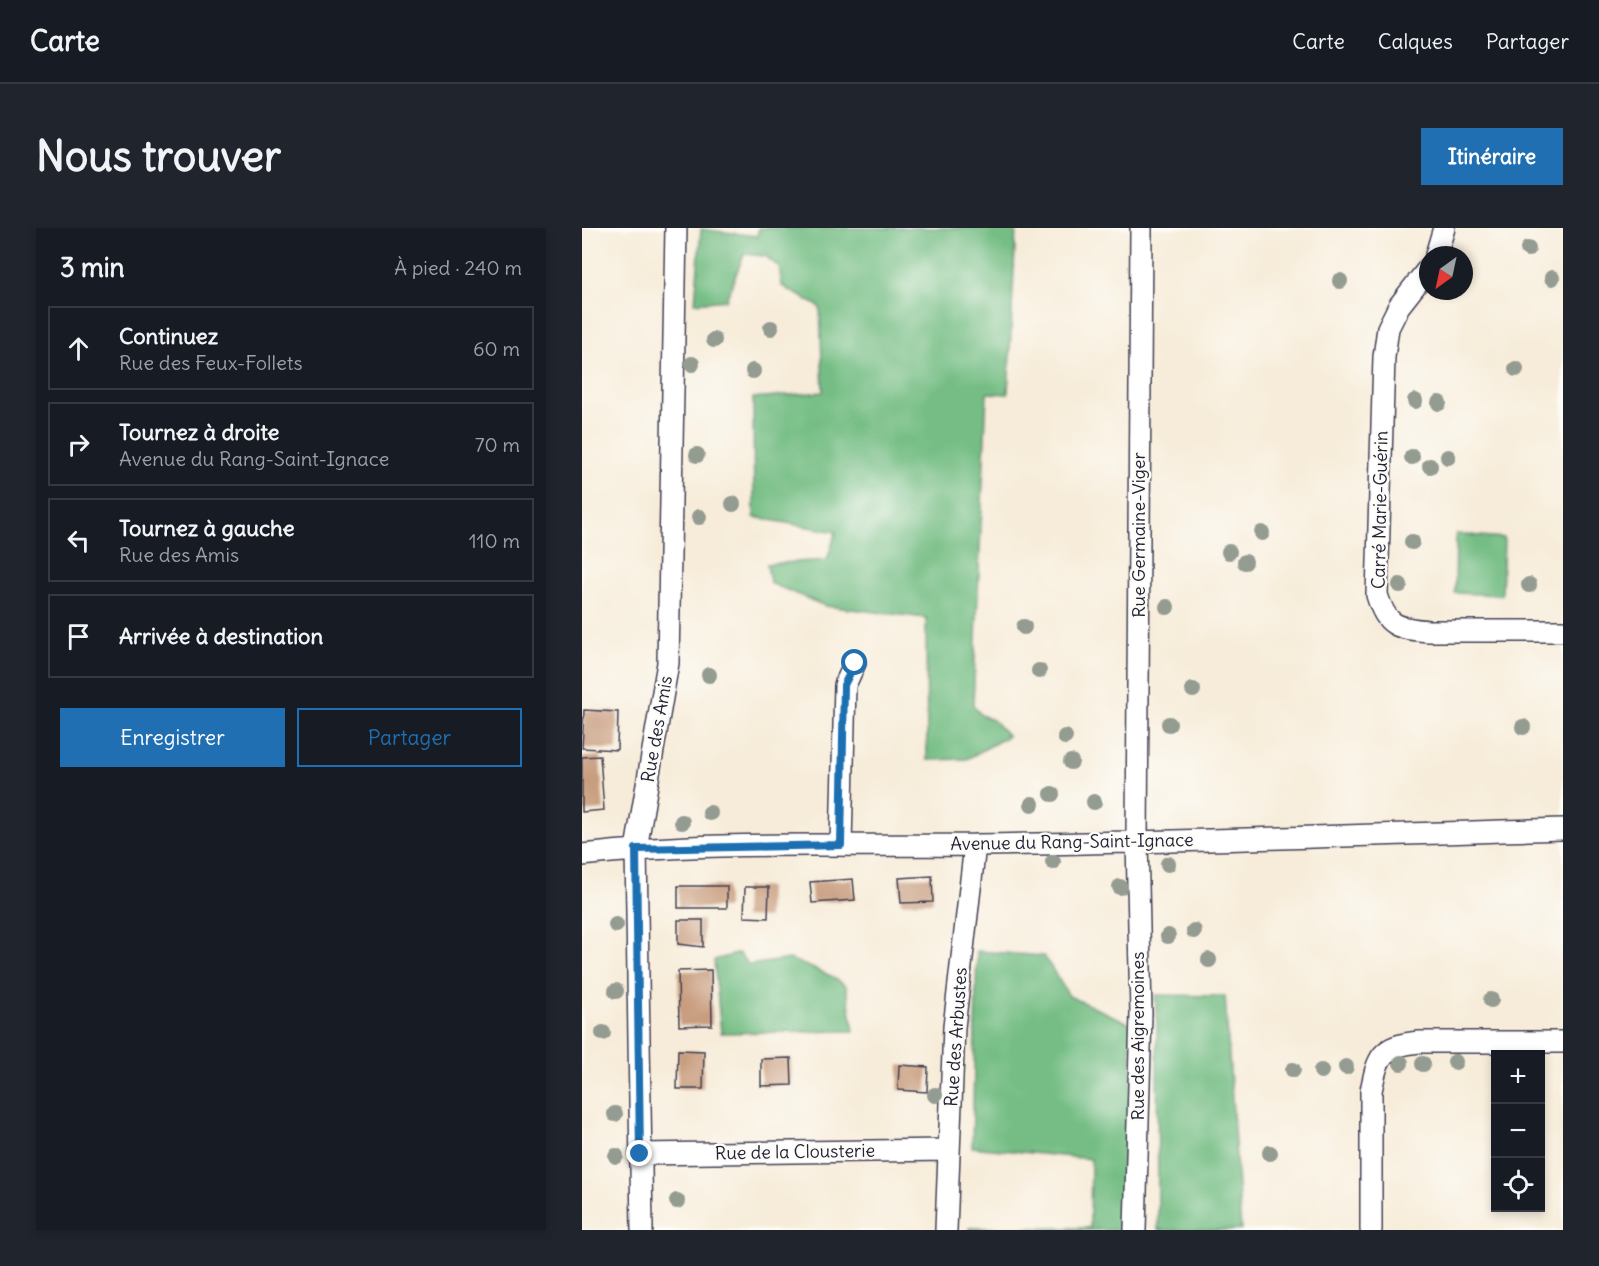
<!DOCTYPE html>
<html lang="fr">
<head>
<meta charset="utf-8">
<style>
	:root { --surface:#171b24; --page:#20242c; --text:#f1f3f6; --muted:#9ea1a6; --line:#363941; --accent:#1f6fb2 }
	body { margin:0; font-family:Delius,sans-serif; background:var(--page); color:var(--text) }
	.controls { position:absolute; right:18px; bottom:18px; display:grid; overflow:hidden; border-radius:0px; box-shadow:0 3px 9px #0003 }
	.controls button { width:54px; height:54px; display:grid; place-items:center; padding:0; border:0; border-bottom:2px solid var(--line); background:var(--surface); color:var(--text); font:30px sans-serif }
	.compass { position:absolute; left:837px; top:18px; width:54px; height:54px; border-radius:50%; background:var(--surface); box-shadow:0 3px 9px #0003; rotate:213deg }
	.stop { position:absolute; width:18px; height:18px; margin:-14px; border:4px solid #1f6fb2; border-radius:50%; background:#fff }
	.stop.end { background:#1f6fb2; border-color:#fff; box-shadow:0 2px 6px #0008 }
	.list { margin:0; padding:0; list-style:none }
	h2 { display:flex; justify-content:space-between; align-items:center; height:78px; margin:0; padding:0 24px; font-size:26px }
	h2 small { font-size:20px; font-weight:400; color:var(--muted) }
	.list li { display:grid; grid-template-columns:39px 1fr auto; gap:18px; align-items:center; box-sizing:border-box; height:84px; margin:0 12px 12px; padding:0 12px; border:2px solid var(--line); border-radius:0px }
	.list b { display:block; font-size:22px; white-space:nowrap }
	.list p { margin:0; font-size:20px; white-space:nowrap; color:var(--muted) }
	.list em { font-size:20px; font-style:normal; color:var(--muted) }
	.actions { display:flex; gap:12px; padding:18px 24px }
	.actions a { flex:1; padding:14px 0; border:2px solid var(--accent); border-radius:0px; text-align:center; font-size:21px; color:var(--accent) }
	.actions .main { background:var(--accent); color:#fff }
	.icon { flex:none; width:33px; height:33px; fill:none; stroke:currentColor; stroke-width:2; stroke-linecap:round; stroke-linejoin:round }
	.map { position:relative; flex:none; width:981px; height:1002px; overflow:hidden; border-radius:0px }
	header { display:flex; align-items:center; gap:36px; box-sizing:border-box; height:84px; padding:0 30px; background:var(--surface); border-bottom:2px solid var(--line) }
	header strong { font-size:28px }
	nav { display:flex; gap:33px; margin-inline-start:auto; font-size:21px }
	.intro { display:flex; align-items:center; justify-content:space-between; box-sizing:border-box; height:144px; padding:0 36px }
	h1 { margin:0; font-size:42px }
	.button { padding:15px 27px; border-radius:0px; background:var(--accent); color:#fff; font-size:21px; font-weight:700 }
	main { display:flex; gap:36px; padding:0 36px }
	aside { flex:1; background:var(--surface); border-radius:0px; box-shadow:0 3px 9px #0003 }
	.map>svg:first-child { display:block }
</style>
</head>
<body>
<header>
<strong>Carte</strong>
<nav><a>Carte</a><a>Calques</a><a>Partager</a></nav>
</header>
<div class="intro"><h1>Nous trouver</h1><a class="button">Itinéraire</a></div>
<main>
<aside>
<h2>3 min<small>À pied · 240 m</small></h2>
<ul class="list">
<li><svg class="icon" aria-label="ahead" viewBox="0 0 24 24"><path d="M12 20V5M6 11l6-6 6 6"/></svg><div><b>Continuez</b><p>Rue des Feux-Follets</p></div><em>60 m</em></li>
<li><svg class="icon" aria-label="right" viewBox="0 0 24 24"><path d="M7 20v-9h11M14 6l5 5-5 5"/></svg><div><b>Tournez à droite</b><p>Avenue du Rang-Saint-Ignace</p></div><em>70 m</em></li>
<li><svg class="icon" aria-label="left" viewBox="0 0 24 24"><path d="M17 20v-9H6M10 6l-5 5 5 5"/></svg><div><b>Tournez à gauche</b><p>Rue des Amis</p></div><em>110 m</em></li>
<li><svg class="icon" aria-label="arrive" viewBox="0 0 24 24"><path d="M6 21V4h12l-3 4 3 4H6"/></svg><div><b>Arrivée à destination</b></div></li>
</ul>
<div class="actions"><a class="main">Enregistrer</a><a>Partager</a></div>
</aside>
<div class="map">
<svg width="981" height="1002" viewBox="0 0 981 1002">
	<rect width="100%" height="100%" fill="#fdfcf7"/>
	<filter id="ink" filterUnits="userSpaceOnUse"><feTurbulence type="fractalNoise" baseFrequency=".0167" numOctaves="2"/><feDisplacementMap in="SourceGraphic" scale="12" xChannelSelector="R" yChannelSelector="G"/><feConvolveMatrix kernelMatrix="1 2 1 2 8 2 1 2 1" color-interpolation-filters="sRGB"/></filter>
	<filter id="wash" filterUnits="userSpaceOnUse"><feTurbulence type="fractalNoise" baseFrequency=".008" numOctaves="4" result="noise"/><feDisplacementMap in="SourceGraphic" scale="24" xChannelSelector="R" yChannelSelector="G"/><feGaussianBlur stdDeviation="1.35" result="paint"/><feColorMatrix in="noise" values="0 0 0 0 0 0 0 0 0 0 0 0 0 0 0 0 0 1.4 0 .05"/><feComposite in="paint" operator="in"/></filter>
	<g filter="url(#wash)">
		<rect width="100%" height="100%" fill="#f7ecd9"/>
		<path fill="#74bd84" stroke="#4b7060" stroke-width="1.5" d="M177 0H434L426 166 405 165 391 477 399 487 411 492 426 508 385 531 345 532 344 390 243 378 188 355 185 336 245 332 254 304 172 289 171 170 241 164 238 79 200 58 197 39 183 28 162 26 144 72 113 75 119 1 175 8Z
			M874 306 922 310 920 367 873 365Z
			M395 723 462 728 487 768 549 796 550 1002H387V1000H508L509 931 390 919Z
			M157 725 167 737 208 731 249 748 264 758 272 803 139 805 132 732Z
			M573 767 643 768 659 1002H576L575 794Z"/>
		<g id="blocks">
			<path fill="#c99e80" d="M2 482 36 484 35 522 0 520Z
				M18 528 22 582 0 584V529Z
				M350 648 351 674 319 675 317 650Z
				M271 651 273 672 230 675 228 654Z
				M96 658H145V680H96Z
				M163 659H187L186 690 162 689Z
				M96 692H121V719L96 716Z
				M129 742 130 797 97 798 96 743Z
				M96 822 122 823 121 861H95Z
				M209 830 210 857 179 858V831Z
				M317 837 346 839 345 864 316 862Z"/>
		</g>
	</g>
	<g filter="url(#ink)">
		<use href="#blocks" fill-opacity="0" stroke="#424053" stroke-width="1.5"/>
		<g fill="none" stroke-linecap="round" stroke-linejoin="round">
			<g stroke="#424053" stroke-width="24">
				<path id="street" d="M854 27 862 0
					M846 41 817 78 806 100 802 129 795 367C805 399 815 400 846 403H981
					M259 617 263 457 273 435
					M0 627C131 612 263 619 394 617 590 615 785 607 981 601
					M58 926 367 922
					M60 1002 54 621 86 435 94 0
					M364 1002 372 799 393 617
					M553 1002 559 785 555 613 559 0
					M789 1002V863C796 828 799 818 837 814H981"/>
			</g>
			<use href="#street" stroke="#fff" stroke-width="21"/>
		</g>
		<g fill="#949c92">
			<circle cx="946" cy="21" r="8"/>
			<circle cx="970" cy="50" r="8"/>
			<circle cx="758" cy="53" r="8"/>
			<circle cx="189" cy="100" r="8"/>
			<circle cx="132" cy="112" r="8"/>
			<circle cx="110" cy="136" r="8"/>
			<circle cx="934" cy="141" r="8"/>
			<circle cx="171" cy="143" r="8"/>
			<circle cx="833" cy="173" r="8"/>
			<circle cx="857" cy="175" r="8"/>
			<circle cx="115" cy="227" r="8"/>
			<circle cx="830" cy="229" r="8"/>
			<circle cx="866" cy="229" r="8"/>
			<circle cx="848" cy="238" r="8"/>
			<circle cx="151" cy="276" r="8"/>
			<circle cx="117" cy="289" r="8"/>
			<circle cx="680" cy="305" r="8"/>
			<circle cx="830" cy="314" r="8"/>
			<circle cx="647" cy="324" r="8"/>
			<circle cx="663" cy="334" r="8"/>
			<circle cx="818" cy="357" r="8"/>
			<circle cx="947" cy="357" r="8"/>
			<circle cx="585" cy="379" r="8"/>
			<circle cx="442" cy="399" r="8"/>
			<circle cx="457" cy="443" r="8"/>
			<circle cx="127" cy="447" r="8"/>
			<circle cx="611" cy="462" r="8"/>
			<circle cx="587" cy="496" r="8"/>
			<circle cx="941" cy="499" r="8"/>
			<circle cx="483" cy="509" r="8"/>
			<circle cx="489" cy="534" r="8"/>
			<circle cx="470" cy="566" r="8"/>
			<circle cx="512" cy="574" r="8"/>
			<circle cx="450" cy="576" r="8"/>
			<circle cx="128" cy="585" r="8"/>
			<circle cx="100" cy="594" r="8"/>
			<circle cx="471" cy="634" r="8"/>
			<circle cx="586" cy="636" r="8"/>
			<circle cx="538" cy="659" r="8"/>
			<circle cx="34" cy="697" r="8"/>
			<circle cx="612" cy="703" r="8"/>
			<circle cx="586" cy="708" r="8"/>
			<circle cx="627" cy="732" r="8"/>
			<circle cx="34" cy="763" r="8"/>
			<circle cx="909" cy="772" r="8"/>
			<circle cx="21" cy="805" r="8"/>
			<circle cx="873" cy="834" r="8"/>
			<circle cx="819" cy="835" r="8"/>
			<circle cx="841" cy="836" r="8"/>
			<circle cx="764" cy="839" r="8"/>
			<circle cx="711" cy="842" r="8"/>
			<circle cx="739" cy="843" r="8"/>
			<circle cx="353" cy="867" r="8"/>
			<circle cx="33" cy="886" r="8"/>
			<circle cx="688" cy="925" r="8"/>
			<circle cx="34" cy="928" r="8"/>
			<circle cx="95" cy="973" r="8"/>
		</g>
	</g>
	<g fill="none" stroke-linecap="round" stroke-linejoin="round" filter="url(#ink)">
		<path stroke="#1f6fb2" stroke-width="8" d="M58 926 54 621 259 617 262 457 273 435"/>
	</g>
	<g text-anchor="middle" stroke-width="5" stroke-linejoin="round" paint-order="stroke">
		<g font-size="18" fill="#22223b" stroke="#fdfcf7">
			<text transform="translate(798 282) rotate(-89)" y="6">Carré Marie-Guérin</text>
			<text transform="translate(557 307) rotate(-90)" y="6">Rue Germaine-Viger</text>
			<text transform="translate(75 501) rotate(-80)" y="6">Rue des Amis</text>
			<text transform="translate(490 614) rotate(-1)" y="6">Avenue du Rang-Saint-Ignace</text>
			<text transform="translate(556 808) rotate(-90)" y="6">Rue des Aigremoines</text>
			<text transform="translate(374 809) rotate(-86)" y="6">Rue des Arbustes</text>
			<text transform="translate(213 924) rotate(-1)" y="6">Rue de la Clousterie</text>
		</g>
	</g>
</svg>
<div class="controls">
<button>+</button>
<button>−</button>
<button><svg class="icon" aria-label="locate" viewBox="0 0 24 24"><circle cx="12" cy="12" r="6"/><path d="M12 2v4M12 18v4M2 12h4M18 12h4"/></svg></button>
</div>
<svg class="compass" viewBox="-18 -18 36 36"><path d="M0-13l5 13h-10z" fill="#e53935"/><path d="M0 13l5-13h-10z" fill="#9ea1a6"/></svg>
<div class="stop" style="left:273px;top:435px"></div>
<div class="stop end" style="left:58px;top:926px"></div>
</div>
</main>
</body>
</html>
